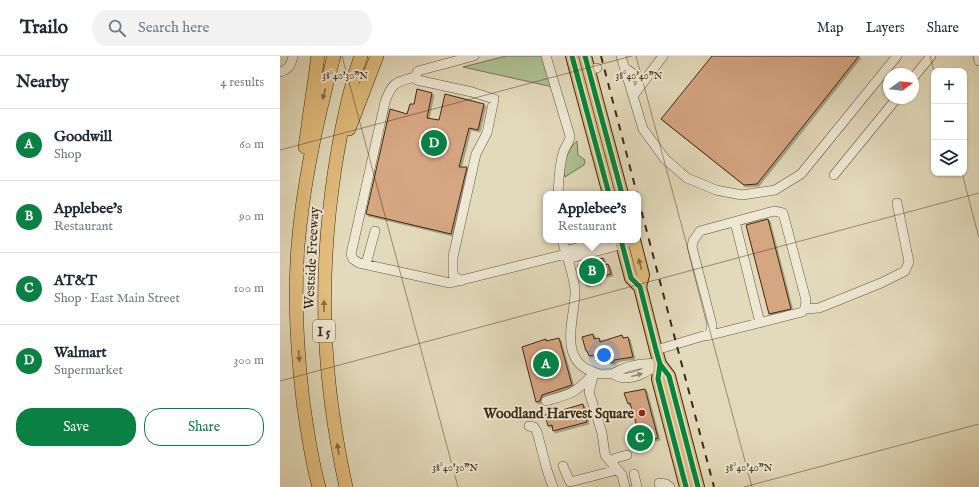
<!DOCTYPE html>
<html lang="en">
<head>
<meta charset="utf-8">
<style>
	:root { --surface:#fff; --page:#f2f2f3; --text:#1f2937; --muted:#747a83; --line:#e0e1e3; --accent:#0b8043 }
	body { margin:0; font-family:"IM FELL English",serif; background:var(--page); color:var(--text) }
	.controls { position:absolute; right:12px; top:12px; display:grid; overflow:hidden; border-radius:8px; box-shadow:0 1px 3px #0004 }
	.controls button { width:36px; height:36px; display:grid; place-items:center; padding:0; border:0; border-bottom:1px solid var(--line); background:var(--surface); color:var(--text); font:20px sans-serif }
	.compass { position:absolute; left:603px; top:12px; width:36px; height:36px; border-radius:50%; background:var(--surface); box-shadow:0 1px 3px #0004; rotate:75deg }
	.you { position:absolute; left:324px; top:299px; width:14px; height:14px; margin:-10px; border:3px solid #fff; border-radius:50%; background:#1a73e8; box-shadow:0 0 0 6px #1a73e833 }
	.badge { display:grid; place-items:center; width:26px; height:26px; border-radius:50%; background:var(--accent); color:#fff; font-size:13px; font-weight:700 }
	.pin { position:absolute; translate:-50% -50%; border:2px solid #fff; box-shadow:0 1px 4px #0006 }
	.popup { position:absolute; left:263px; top:135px; width:98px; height:52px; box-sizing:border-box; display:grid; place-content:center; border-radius:8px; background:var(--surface); filter:drop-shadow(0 1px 3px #0005); font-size:13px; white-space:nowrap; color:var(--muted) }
	.popup b { font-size:15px; color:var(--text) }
	.popup::after { content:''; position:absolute; left:50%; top:100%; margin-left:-8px; border:8px solid transparent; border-top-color:var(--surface) }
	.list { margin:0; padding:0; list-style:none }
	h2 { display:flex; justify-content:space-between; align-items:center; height:52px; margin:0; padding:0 16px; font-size:17px }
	h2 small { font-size:13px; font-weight:400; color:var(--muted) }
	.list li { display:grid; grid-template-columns:26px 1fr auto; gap:12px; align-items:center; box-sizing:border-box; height:72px; padding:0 16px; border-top:1px solid var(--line) }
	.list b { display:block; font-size:15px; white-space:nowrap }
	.list p { margin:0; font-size:13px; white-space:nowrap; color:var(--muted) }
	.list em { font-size:13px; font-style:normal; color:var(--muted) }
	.actions { display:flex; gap:8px; padding:12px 16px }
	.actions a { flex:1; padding:9px 0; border:1px solid var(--accent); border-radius:16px; text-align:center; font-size:14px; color:var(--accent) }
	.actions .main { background:var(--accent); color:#fff }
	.icon { flex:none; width:22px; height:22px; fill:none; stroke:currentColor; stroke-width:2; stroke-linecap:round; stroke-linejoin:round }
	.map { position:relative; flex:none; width:699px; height:431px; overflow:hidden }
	header { display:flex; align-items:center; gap:24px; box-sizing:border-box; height:56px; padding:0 20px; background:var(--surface); border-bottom:1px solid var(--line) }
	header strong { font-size:19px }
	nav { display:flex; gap:22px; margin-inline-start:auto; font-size:14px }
	.search { width:280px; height:36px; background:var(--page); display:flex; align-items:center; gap:10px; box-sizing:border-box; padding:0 14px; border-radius:16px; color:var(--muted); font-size:15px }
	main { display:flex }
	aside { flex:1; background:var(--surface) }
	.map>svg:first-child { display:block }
</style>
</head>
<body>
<header>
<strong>Trailo</strong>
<div class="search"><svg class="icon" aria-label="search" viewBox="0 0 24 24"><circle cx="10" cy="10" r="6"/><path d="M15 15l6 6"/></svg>Search here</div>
<nav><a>Map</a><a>Layers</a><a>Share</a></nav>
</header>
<main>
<aside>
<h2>Nearby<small>4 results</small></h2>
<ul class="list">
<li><span class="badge">A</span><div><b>Goodwill</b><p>Shop</p></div><em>60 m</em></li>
<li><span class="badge">B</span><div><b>Applebee's</b><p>Restaurant</p></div><em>90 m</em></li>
<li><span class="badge">C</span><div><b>AT&amp;T</b><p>Shop · East Main Street</p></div><em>100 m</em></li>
<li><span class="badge">D</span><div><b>Walmart</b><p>Supermarket</p></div><em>300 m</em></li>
</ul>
<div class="actions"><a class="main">Save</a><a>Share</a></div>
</aside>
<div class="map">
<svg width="699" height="431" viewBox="0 0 699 431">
	<defs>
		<filter id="shadow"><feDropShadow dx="2" dy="2" stdDeviation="0" flood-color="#0004"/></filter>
	</defs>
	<rect width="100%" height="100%" fill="#e3dabb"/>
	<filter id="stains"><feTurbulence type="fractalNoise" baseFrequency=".005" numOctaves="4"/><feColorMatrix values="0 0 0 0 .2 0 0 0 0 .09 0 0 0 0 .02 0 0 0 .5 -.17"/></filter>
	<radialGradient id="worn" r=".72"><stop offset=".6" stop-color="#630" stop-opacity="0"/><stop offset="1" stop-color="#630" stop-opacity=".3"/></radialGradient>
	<path fill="#aec194" stroke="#767554" d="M226 0H262L273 31 183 11Z
		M297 85 298 99 305 104 304 109 285 121C281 111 288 92 297 85Z"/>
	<path fill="#d6a582" stroke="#3d2914" filter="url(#shadow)" d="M432 0H579L477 128 464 129 381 63Z
		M137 33 152 37 147 62 159 64 165 38 204 48 198 74 189 72 179 111H187L171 178 86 158 110 53 127 58 130 48H134Z
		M488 163 511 253 489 258 466 169Z
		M323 202 324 209 328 208 331 218 317 221 319 226 306 229 305 224 302 225 300 217H298V209Z
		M313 278 314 283 319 282 320 286 342 279 343 282 348 281 353 301 334 304V306L329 307V304L322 306 321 303 316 305 314 299 309 300 307 295H306L302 281Z
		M279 282 292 329 262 339 260 345 256 346 242 291 266 283V285Z
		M365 333 378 382 357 388 356 377H358L356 367 350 347 348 348 344 337Z
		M303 348 307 366 273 375 272 369 268 370 265 359Z"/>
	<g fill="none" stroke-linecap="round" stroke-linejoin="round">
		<g stroke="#66553e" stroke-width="10">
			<path id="minor" d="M266 0 290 80C290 86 285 90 283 97 279 110 279 124 278 138
				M341 0 353 40 383 0
				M698 0 699 5
				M344 11 363 25
				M309 14 317 12
				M0 16C9 13 11 9 13 0
				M135 21C116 26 112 26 105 46L71 198 73 203 79 207 170 227 286 198
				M633 22 651 0
				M353 40 363 73 385 103 407 122 436 134 462 139 495 134 521 118 617 0
				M554 119 617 42
				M455 166 480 267
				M282 184C286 198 296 225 295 238 294 265 277 307 317 317 321 319 327 317 332 318 336 319 340 322 343 322 356 323 370 314 380 308
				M286 198 291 202 347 187
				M286 198 289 194 325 184
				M86 208 95 175
				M181 225 173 219V201L196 98 207 77 214 43 192 36 137 24 135 21 138 15 194 0
				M525 253 539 252 601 227 625 215 629 206 617 147
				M376 294 430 278 432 269 412 191 413 185 420 175 494 155 503 157 526 244 525 253 522 256 427 280
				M314 317 309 336 322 377 325 399 342 419 345 431
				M332 318C347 309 362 306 380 308
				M266 345C291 338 296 337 313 318
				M249 370 254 371 257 376 267 414 273 431
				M331 406 336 402 347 399
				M283 410 290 426 337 414
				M354 418 357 431
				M379 427 386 428 390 431"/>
		</g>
		<g stroke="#3d2914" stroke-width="14">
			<path id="major" d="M292 0 329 138
				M305 0 342 138
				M341 184 351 222 360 231 376 294 380 308 378 323 406 431
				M354 184 363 219 360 231
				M380 308 389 320 418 431"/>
		</g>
		<g stroke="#3d2914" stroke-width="14">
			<path id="highway" d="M69 73 97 0
				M25 91 38 0
				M39 431C31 403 27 373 23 345 17 294 14 241 18 190 23 126 37 63 54 0
				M66 431C42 322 38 223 55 112 61 74 68 36 81 0"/>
		</g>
		<use href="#minor" stroke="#ede7d3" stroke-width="9"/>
		<use href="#major" stroke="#e2bd7e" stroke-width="12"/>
		<use href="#highway" stroke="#e2bd7e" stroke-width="13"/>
		<path stroke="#3d2914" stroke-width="2" stroke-dasharray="7 7" stroke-linecap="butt" d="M321 0 357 138
			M358 142 434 431"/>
		<g stroke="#ede7d3" stroke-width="8">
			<path id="cycleway" d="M292 0 329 138
				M305 0 342 138
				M341 184 351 222 360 231 376 294 380 308 378 323 406 431
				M380 308 389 320 418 431"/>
		</g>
		<use href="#cycleway" stroke="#00873e" stroke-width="5"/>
	</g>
	<defs><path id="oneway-solid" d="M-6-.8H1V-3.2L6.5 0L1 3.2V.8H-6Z"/></defs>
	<g fill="#876c44">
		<use href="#oneway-solid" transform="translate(44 38) rotate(104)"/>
		<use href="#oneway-solid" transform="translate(360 208) rotate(-105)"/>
		<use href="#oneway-solid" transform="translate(44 250) rotate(-90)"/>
		<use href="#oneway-solid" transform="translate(19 300) rotate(85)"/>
		<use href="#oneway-solid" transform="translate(58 393) rotate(-99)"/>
	</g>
	<use fill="#958874" href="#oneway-solid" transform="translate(357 319) rotate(-15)"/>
	<path fill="none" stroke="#3d2914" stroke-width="1" stroke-opacity="0.45" d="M62 0 178 431M356 0 472 431M650 0 654 15M0 94 352 0M682 117 699 182M0 325 699 137M464 431 699 368"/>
	<circle fill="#8f2418" stroke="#ede7d3" stroke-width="1.5" cx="362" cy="357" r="4"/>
	<g text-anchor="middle" stroke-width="4" stroke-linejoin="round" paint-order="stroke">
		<rect fill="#ede7d3" stroke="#72624d" stroke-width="1" x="33" y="264" width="22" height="22" rx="3"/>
		<g font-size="13" font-weight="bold" fill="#3d2914">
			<text x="44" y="280">I 5</text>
		</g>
		<g font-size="14" fill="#3d2914" stroke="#ede7d3">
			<text transform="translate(31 202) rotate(-87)" y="5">Westside Freeway</text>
		</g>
		<g font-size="14" font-weight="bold" fill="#3d2914" stroke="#ede7d3" text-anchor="end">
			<text x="354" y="362">Woodland Harvest Square</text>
		</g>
	</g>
	<g font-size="10" text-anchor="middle" fill="#3d2914" stroke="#ede7d3" stroke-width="4" stroke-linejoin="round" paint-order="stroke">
		<text x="65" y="23">38°40'30"N</text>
		<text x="359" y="23">38°40'40"N</text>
		<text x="175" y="415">38°40'30"N</text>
		<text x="469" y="415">38°40'40"N</text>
	</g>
	<rect width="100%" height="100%" filter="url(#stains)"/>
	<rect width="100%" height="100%" fill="url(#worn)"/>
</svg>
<div class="controls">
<button>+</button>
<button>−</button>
<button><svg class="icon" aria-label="layers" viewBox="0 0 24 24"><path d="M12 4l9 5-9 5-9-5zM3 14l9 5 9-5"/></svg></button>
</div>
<svg class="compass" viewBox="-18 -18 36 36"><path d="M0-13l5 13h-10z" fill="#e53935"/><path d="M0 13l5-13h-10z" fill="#747a83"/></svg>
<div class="you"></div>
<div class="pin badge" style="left:266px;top:308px">A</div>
<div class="pin badge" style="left:312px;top:215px">B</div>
<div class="popup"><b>Applebee's</b>Restaurant</div>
<div class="pin badge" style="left:360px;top:382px">C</div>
<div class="pin badge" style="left:154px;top:87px">D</div>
</div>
</main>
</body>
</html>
